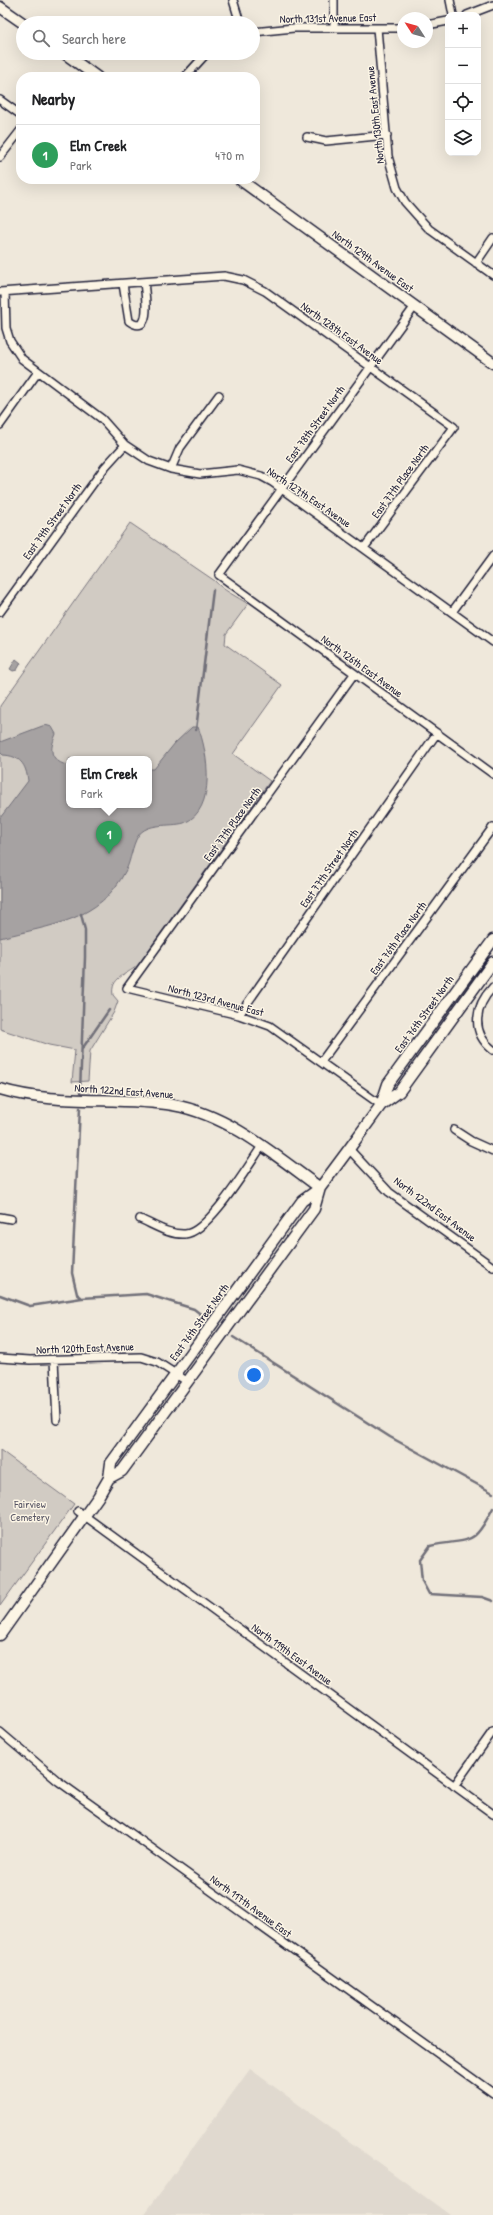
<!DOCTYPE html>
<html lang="en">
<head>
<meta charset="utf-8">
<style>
	:root { --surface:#fff; --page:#f6f6f6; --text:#202124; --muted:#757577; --line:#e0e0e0; --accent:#ea580c }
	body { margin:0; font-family:"Patrick Hand",sans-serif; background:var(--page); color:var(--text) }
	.controls { position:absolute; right:12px; top:12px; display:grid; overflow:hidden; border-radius:8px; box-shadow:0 4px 16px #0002 }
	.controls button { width:36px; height:36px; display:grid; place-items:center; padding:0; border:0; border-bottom:1px solid var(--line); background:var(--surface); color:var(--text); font:20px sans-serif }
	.compass { position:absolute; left:397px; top:12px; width:36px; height:36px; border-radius:50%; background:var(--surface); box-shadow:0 4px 16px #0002; rotate:306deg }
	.you { position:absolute; left:254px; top:1375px; width:14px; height:14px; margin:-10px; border:3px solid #fff; border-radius:50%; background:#1a73e8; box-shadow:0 0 0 6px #1a73e833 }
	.badge { display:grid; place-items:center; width:26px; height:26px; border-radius:50%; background:var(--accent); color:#fff; font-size:13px; font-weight:700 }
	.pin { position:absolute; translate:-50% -33px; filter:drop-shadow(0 1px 2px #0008) }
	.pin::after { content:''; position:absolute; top:21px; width:14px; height:12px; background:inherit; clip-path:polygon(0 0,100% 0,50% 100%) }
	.popup { position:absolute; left:66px; top:756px; width:86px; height:52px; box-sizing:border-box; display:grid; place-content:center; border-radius:8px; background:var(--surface); filter:drop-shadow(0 1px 3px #0005); font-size:13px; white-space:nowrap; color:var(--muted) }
	.popup b { font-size:15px; color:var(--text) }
	.popup::after { content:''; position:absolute; left:50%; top:100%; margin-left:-8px; border:8px solid transparent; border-top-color:var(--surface) }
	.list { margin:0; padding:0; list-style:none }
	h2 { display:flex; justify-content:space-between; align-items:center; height:52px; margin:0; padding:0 16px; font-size:17px }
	h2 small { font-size:13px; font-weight:400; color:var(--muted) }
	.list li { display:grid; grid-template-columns:26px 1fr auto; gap:12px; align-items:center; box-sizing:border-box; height:60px; padding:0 16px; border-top:1px solid var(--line) }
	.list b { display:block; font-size:15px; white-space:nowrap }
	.list p { margin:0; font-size:13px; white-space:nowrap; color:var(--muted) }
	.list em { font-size:13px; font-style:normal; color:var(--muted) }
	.icon { flex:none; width:22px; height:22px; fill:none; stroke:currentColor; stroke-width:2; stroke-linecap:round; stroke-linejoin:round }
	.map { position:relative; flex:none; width:493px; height:2215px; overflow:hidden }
	.search { position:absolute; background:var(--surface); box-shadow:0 4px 16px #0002; left:16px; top:16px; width:244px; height:44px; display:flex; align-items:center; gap:10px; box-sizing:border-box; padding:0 14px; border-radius:22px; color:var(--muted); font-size:15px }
	.panel { position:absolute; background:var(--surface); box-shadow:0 4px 16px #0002; left:16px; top:72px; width:244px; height:112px; border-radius:16px }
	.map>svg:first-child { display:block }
</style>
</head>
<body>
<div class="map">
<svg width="493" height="2215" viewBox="0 0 493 2215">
	<rect width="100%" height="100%" fill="#efe8db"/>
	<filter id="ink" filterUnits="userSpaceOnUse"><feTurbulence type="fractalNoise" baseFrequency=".025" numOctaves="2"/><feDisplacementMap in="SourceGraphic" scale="8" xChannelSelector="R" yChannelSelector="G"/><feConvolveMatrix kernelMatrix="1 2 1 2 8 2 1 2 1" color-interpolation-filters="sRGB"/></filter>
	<g filter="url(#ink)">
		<path fill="#e0d9cf" d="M250 2069 450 2215H144Z"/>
		<path fill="#d1cbc3" stroke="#7a767f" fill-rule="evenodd" d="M130 523 215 581C222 590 238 597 248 604L226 634 225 644 282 685 233 754 270 781 137 966C126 975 110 978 113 995L118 1001 114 1012 90 1051 88 1081 72 1082 75 1050 49 1045 0 1029V706ZM69 759H149V805H69Z
			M0 1450 74 1504 0 1606Z"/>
		<path fill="#a6a2a2" stroke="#716f79" d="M16 659 21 663 17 670 13 671 10 669Z
			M45 725 52 727 56 734C54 739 51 747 52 751 52 759 62 765 69 765V805H149V769H154L175 743 192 727H198C208 752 217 810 184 823 170 827 147 822 138 836 132 846 131 860 126 870 100 922 50 925 0 938V818L28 781C26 764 20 756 3 755L0 752V742Z"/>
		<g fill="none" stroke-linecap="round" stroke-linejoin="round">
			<path stroke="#716f79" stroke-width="2.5" d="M196 730 213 590
				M82 1049 109 1010
				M80 1092 85 957V930L81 914
				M80 1108 72 1273 77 1294 81 1297
				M0 1295 30 1306 82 1298 146 1294 194 1309 203 1316
				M233 1337 390 1437 493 1493
				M493 1508C472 1549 471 1537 430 1546L420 1560 422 1581 429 1594 482 1597 493 1601"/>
			<g stroke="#22223b" stroke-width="10">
				<path id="street" d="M233 0 240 23
					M450 0 453 15
					M467 15 493 5
					M427 25 448 21
					M334 28V0
					M377 28 388 156 397 188 405 202 429 229 493 275
					M253 32 294 28H403
					M185 77 207 53
					M0 100 21 115
					M307 137 326 141 387 135
					M0 157 21 130
					M476 263 493 238
					M123 284 129 321C153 338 145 293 144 282
					M0 292 224 276 243 280 265 291 454 427 364 548
					M5 292 6 328 10 341 22 359 102 419 125 445 149 461 171 469 200 474 238 470 261 476 272 482 493 642
					M415 306 219 575 493 774
					M0 425 38 372
					M171 469 180 448 219 395
					M0 612 105 467 125 445
					M452 612 493 556
					M354 674 127 988 239 1015 270 1026 381 1105
					M493 987C475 1006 470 1032 493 1050
					M239 1015 437 733
					M321 1062 493 827
					M454 1130 471 1141 493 1151
					M349 1149 389 1192 493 1267
					M0 1217 11 1219
					M140 1219C154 1225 169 1235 185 1234 208 1233 248 1166 262 1146
					M0 1358 30 1360 141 1357 157 1362 188 1382
					M54 1360 57 1420
					M78 1511 493 1814
					M0 1732 58 1781 493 2093
					M454 1786 493 1731"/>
			</g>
			<g stroke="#22223b" stroke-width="13">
				<path id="secondary" d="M0 7 23 23
					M64 53 97 77
					M239 179 493 363
					M0 1089C57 1106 115 1096 173 1105 229 1115 275 1155 320 1188
					M381 1105 399 1092 493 962
					M109 1478 122 1471 314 1209 320 1188
					M0 1635 98 1497 109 1478 111 1463 302 1201 320 1188 349 1149 381 1105 388 1084 493 940"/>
			</g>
			<use href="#street" stroke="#fcf5e5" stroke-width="7"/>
			<use href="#secondary" stroke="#fcf5e5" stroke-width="10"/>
		</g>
	</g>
	<g text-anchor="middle" stroke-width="3" stroke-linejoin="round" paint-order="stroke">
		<g font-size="11" fill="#22223b" stroke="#fcf5e5">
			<text transform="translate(328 18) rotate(-1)" y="4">North 131st Avenue East</text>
			<text transform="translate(375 115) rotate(-96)" y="4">North 130th East Avenue</text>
			<text transform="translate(373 261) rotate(36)" y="4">North 129th Avenue East</text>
			<text transform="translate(342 333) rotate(36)" y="4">North 128th East Avenue</text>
			<text transform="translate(315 424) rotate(-54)" y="4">East 78th Street North</text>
			<text transform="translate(400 481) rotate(-54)" y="4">East 77th Place North</text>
			<text transform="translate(309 497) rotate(34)" y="4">North 127th East Avenue</text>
			<text transform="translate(52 521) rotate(-54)" y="4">East 79th Street North</text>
			<text transform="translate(362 666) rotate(36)" y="4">North 126th East Avenue</text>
			<text transform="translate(232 824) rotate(-54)" y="4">East 77th Place North</text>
			<text transform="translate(329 868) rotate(-55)" y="4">East 77th Street North</text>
			<text transform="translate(398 938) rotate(-54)" y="4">East 76th Place North</text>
			<text transform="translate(216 1000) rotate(15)" y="4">North 123rd Avenue East</text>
			<text transform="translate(424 1014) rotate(-54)" y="4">East 76th Street North</text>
			<text transform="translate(124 1091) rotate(4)" y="4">North 122nd East Avenue</text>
			<text transform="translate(435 1209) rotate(37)" y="4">North 122nd East Avenue</text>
			<text transform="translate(199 1322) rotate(-54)" y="4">East 76th Street North</text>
			<text transform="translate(85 1348) rotate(-2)" y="4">North 120th East Avenue</text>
			<text transform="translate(292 1654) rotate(36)" y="4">North 119th East Avenue</text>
			<text transform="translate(251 1906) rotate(36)" y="4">North 117th Avenue East</text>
		</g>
		<g font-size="11" fill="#575564" stroke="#fcf5e5">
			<text x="30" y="1508">Fairview<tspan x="30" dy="13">Cemetery</tspan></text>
		</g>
	</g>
</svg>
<div class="controls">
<button>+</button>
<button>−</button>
<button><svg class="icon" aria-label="locate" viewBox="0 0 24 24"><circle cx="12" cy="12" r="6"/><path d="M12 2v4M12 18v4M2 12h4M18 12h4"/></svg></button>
<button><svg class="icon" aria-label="layers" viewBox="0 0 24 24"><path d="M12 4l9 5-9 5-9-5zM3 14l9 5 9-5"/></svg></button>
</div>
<svg class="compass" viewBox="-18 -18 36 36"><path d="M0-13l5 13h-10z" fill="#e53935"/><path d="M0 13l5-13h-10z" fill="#757577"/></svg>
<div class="you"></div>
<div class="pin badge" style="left:109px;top:854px;background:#2e9e5b">1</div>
<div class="popup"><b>Elm Creek</b>Park</div>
<div class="search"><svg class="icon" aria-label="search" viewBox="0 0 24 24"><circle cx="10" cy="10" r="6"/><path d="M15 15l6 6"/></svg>Search here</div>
<section class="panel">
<h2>Nearby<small></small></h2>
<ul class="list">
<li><span class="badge" style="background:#2e9e5b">1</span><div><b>Elm Creek</b><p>Park</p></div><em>470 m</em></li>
</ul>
</section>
</div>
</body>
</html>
